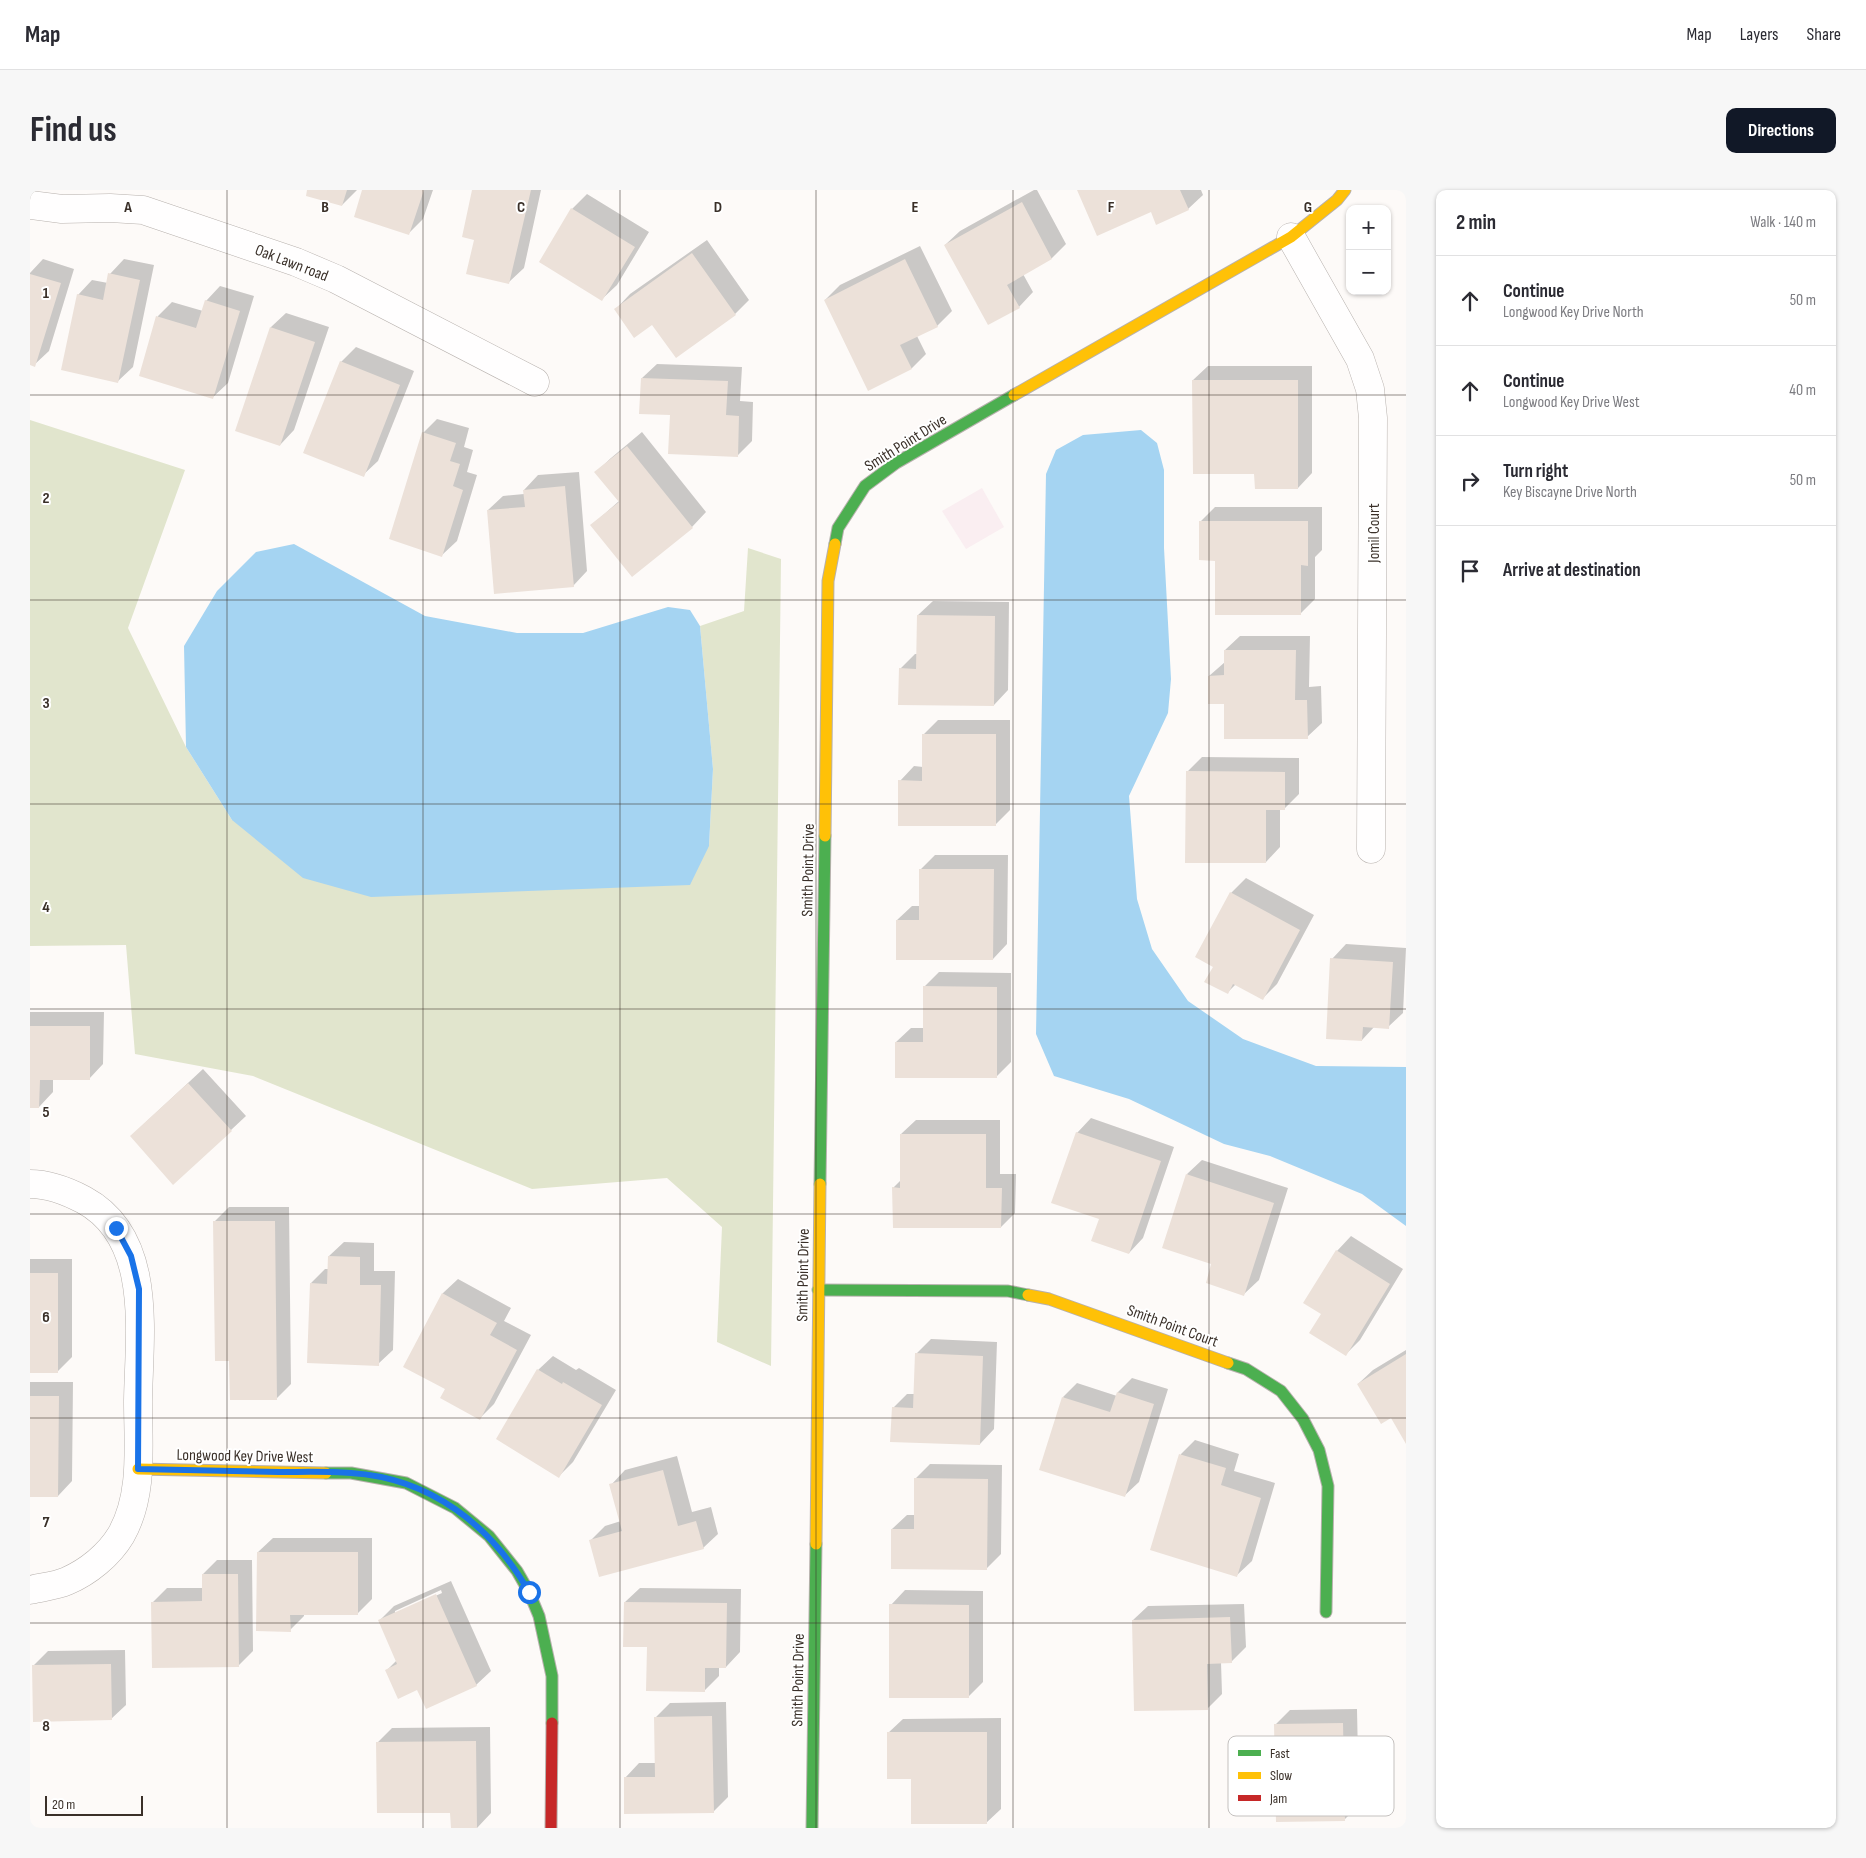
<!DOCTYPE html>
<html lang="en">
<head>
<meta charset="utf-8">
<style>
	:root { --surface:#fff; --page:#f7f7f7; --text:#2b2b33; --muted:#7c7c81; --line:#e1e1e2; --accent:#111827 }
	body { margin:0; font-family:"Sofia Sans Condensed",sans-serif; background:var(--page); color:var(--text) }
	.controls { position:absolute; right:15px; top:15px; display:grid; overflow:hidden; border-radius:10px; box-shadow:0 1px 4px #0004 }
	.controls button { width:45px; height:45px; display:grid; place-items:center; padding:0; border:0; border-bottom:1px solid var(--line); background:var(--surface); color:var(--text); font:25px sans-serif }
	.scale { position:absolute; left:15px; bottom:12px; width:98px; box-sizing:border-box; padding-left:5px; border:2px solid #3a3029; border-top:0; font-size:14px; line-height:18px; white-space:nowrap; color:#3a3029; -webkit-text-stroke:4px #fff; paint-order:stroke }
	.stop { position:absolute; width:15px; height:15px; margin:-11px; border:4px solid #1a73e8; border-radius:50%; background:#fff }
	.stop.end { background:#1a73e8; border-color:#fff; box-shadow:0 1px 5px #0008 }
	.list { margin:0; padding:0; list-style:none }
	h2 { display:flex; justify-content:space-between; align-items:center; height:65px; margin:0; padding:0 20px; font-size:21px }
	h2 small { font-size:16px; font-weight:400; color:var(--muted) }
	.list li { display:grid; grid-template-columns:32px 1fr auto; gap:15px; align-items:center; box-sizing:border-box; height:90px; padding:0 20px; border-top:1px solid var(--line) }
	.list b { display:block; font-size:19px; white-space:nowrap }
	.list p { margin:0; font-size:16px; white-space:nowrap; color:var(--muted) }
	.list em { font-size:16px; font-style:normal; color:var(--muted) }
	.icon { flex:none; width:28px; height:28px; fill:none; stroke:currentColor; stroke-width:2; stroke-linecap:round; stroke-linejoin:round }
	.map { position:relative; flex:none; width:1376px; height:1638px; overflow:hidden; border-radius:10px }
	header { display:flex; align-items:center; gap:30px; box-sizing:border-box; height:70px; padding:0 25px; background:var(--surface); border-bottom:1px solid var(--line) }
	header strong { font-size:24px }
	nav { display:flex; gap:28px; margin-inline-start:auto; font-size:18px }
	.intro { display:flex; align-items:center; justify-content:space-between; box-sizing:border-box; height:120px; padding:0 30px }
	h1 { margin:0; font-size:35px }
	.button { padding:12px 22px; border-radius:10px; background:var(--accent); color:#fff; font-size:18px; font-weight:700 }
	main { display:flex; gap:30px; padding:0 30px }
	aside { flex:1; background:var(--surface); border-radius:10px; box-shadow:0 1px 4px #0004 }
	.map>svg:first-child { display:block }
</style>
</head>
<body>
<header>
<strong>Map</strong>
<nav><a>Map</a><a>Layers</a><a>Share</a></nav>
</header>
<div class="intro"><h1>Find us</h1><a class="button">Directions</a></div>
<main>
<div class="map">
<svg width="1376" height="1638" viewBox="0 0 1376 1638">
	<rect width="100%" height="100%" fill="#fdfaf8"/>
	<path fill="#faeef1" d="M952 298 974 337 936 359 912 321Z"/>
	<path fill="#e1e5cd" d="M0 230 155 280 98 438 156 557 202 630 679 656 683 579 670 436 714 421 718 358 751 369 741 1176 687 1152 692 1037 637 988 502 999 223 886 105 864 96 755 0 756Z"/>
	<path fill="#a5d4f2" d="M1111 240 1127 253 1134 280V358L1141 489 1138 523 1099 606 1107 709 1122 759 1158 811 1213 849 1286 876 1376 877V1036L1332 1004 1240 966 1194 954 1099 909 1024 886 1006 844 1016 284 1026 260 1053 245Z
		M264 354 395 426 487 443H553L638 417 660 420 670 436 683 579 679 656 660 695 341 707 273 688 202 630 156 557 154 456 187 401 226 362Z"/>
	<path fill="#0003" fill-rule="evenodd" d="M279 0H327L312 15Z
		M334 0H403L393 29 379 43Z
		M444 0H511L494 78 479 92Z
		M1004 0H1007L1036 54 1022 68 993 84 1003 102 989 117 915 55 930 41Z
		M1049 0H1171L1173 5 1158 19 1121 21Z
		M557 4 619 42 587 95 572 109 510 72 542 19Z
		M677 50 719 110 705 124 623 134 586 119 600 104Z
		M890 56 922 121 907 136 887 146 896 164 882 178 839 199 795 110 810 95Z
		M13 69 44 79 19 161 4 175 0 174V83Z
		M94 69 124 75 103 177 88 191 48 105 62 90 78 93 80 84Z
		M190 96 224 106 198 193 183 207 110 185 128 126 142 112 173 121 176 111Z
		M256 123 299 137 264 240 250 255 207 240 241 137Z
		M326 157 384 181 348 271 333 285 311 172Z
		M627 174 712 177 710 211 723 212 722 251 707 266 641 224 612 188Z
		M1178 176H1282V283L1268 298 1226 282 1163 190Z
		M407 229 439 238 434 257 443 260 437 282 447 285 427 351 412 365 393 243Z
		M612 242 676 322 662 337 562 335 589 311 566 282 581 268Z
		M549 282 557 381 543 396 458 320 473 306 494 304V300L508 285Z
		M1185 317H1292V360L1285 367V409L1270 424 1186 369 1170 332Z
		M903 411 979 412 978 500 964 515 870 479 885 464H888V425Z
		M1210 446H1280L1279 497 1291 496 1292 533 1277 547 1195 513 1179 486 1195 472V460Z
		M908 530H980V620L965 635 870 591 884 576 893 577 894 544Z
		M1172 567 1269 568V604L1255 618H1250V657L1236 672 1157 582Z
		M905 665H978L977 754 963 769 867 730 882 716H890L891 679Z
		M1216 688 1284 725 1247 794 1232 809 1206 794 1197 803 1185 776 1201 703Z
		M1316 754 1376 758 1373 823 1358 837 1345 836 1332 850 1302 769Z
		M909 782 981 783V872L966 887 866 852 881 838H894V797Z
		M0 822H74L73 874 59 889H23V902L9 917 0 916Z
		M173 879 216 926 201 940 116 932Z
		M1061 928 1144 957 1113 1048 1099 1063 1070 1028 1047 943Z
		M886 930H970V984H986L985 1023 971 1037 863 998 871 990V944Z
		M1172 970 1258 998 1229 1090 1214 1104 1157 984Z
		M199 1017H259L261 1194 246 1209 200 1169 184 1032Z
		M1321 1046 1373 1079 1330 1150 1316 1164 1293 1123 1307 1061Z
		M314 1052 344 1053V1081H365L363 1160 348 1174 281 1093 295 1079H299V1066Z
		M0 1069H42V1167L27 1182H0Z
		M428 1089 481 1118 474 1131 501 1145 464 1214 450 1228 416 1199 375 1176 413 1103Z
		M901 1149 967 1152 964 1239 950 1254 863 1218 877 1204H885L886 1164Z
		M1376 1160V1251L1361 1226 1328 1194 1343 1180Z
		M523 1166 546 1180 549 1178 586 1200 543 1272 529 1286 508 1180Z
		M1102 1188 1138 1199 1109 1292 1094 1306 1033 1207 1047 1193 1087 1206 1088 1202Z
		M0 1192H43L42 1291 28 1306H0Z
		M1165 1250 1209 1264 1204 1281 1245 1293 1222 1371 1207 1385 1122 1359 1151 1264Z
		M647 1266 662 1322 681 1317 688 1344 673 1358 561 1350 575 1336 591 1331 581 1295 595 1280Z
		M900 1274 972 1275 971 1364 957 1378 862 1339 877 1325H885V1289Z
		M243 1348H342V1409L327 1424 274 1423V1426L260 1440 228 1362Z
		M187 1370H222L223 1461 208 1476 123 1412 137 1398H173V1384Z
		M421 1391 461 1481 446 1495 388 1498 357 1480 367 1470 349 1431 364 1416ZM411 1400 412 1403 365 1424V1421Z
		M610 1398 711 1399 710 1462 696 1477H689V1486L674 1501 618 1456 595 1412Z
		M875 1400 953 1401V1492L938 1507 861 1415Z
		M1214 1414 1216 1457 1201 1472H1191L1192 1504 1177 1519 1103 1430 1118 1416Z
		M95 1460 96 1515 81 1529 3 1476 18 1461Z
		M696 1512 698 1607 683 1622 595 1588 609 1573H626L625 1528 640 1513Z
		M1327 1519 1329 1615 1315 1629 1245 1535 1260 1520Z
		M971 1528V1619L956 1633 858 1543 873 1529Z
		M460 1537 461 1623 447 1638 348 1552 362 1538Z"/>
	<path fill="#ece1d9" d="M277 0H317L312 16 276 6Z
		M332 0H394L379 45 324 27Z
		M442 0H501L479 94 436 84 444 50 432 47Z
		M1047 0H1150L1159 20 1126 35 1121 22 1067 46Z
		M992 12 1022 69 977 95 990 118 958 135 914 55Z
		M541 18 605 57 572 111 509 72Z
		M662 63 706 125 646 168 622 135 604 148 584 119Z
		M875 69 908 137 870 155 882 179 838 201 794 110Z
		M78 83 110 90 88 193 31 180 47 104 73 110Z
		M0 84 31 93 5 177 0 175Z
		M175 110 210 121 183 209 109 186 126 126 166 138Z
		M240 137 285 152 250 256 205 241Z
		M310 171 370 195 334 287 273 263Z
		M611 188 698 191 696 225 709 226 708 267 638 264 640 225 609 224Z
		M1162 190H1268V299H1225L1224 284H1163Z
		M392 242 426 253 420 271 430 274 423 296 433 300 412 367 359 349Z
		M597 256 663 338 602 387 560 335 589 312 564 282Z
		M535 296 544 397 464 404 457 320 495 317 493 300Z
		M1169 331H1278V376L1271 375V425H1185V371L1169 370Z
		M887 425 965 426 964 516 868 515 869 478 886 479Z
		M1194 460H1266L1265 510H1277L1278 549H1194V514H1178V486L1194 485Z
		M892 544H966V636H868V590L892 591Z
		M1156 581 1255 582V620H1236V673H1155Z
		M889 679H964L963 770H866V730H889Z
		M1200 702 1270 740 1233 810 1203 794 1198 804 1174 792 1183 777 1165 767Z
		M1300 768 1363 772 1359 839 1333 837 1332 851 1296 849Z
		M893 796 967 797V888H865V852H893Z
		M0 836H60V890H10L9 918H0Z
		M158 893 202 941 143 995 100 946Z
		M1046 942 1131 971 1099 1064 1061 1051 1069 1029 1021 1013Z
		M870 944H956V998H972L971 1038H863L862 997 870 998Z
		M1156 984 1244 1013 1214 1106 1176 1093 1181 1074 1132 1058Z
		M183 1031H245L247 1210H200L199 1171H185Z
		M1306 1060 1360 1094 1316 1166 1279 1143 1291 1124 1273 1113Z
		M298 1066 330 1067V1095H351L349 1176 277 1173 280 1093 297 1094Z
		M0 1083H28V1183H0Z
		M412 1103 467 1133 460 1145 487 1160 450 1230 410 1208 415 1199 373 1177Z
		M885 1163 953 1166 950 1255 860 1252 862 1217 883 1218Z
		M1376 1164V1254L1361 1228 1351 1234 1327 1194Z
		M507 1179 532 1194 533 1192 572 1215 529 1288 466 1249Z
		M1087 1202 1124 1214 1095 1307 1009 1280 1032 1207 1080 1222Z
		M0 1206H29L28 1307H0Z
		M1149 1264 1196 1278 1191 1295 1231 1308 1207 1387 1120 1360Z
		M633 1280 648 1336 666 1331 674 1359 569 1387 559 1350 592 1341 579 1294Z
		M884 1288 958 1289 957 1380 861 1379V1339H884Z
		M227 1362H328V1425H260L261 1442 226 1441Z
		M172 1384H208L209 1477 122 1478 121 1412 172 1411Z
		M406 1404 447 1496 396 1519 387 1500 368 1509 355 1480 367 1474 348 1430Z
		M594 1412 697 1413 696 1478H675V1502L616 1501 617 1457H593Z
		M859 1414 939 1415V1508H859Z
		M1200 1427 1202 1473 1177 1474 1178 1520 1104 1521 1102 1430Z
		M81 1474 82 1530 3 1532 2 1475Z
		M682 1526 684 1623 594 1624V1587H625L624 1527Z
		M1313 1533 1315 1631 1246 1632 1244 1534Z
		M857 1542H957V1634H881V1589H857Z
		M446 1551 447 1638H421L420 1623H347L346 1552Z"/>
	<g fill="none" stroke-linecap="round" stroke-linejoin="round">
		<g stroke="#b7b1ad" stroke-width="29">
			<path id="street" d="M0 15 32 19 80 18 113 20 266 72 306 89 505 192
				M1261 47 1330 169 1340 199 1343 228 1341 659
				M0 994C19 994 37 1001 54 1010 124 1048 109 1144 108 1211 108 1255 114 1305 91 1345 79 1365 58 1382 37 1391 26 1396 12 1397 0 1400"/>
		</g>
		<g stroke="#b7b1ad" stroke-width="13">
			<path id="fast" d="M805 354 808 338 835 296 866 273 984 205
				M790 994 795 646
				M788 1100 978 1101 998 1105
				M1198 1173 1216 1179 1251 1201 1273 1229 1289 1260 1298 1296 1296 1422
				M296 1283H321L376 1293 425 1318 459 1346 487 1381 499 1402 509 1426 522 1486V1533
				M782 1638 786 1354"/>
		</g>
		<g stroke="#b7b1ad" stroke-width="13">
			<path id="slow" d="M984 205 1261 47 1307 10 1315 0
				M795 646 798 391 805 354
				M998 1105 1019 1109 1198 1173
				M108 1279 296 1283
				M786 1354 790 994"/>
		</g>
		<g stroke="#b7b1ad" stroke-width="13">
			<path id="jam" d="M521 1638 522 1533"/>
		</g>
		<use href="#street" stroke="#fffefe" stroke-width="28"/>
		<use href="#fast" stroke="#4caf50" stroke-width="11"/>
		<use href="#slow" stroke="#ffc107" stroke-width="11"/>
		<use href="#jam" stroke="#c62828" stroke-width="11"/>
	</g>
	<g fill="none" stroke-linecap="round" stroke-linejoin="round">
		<path stroke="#1a73e8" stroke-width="6" d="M86 1038 101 1066 109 1099 108 1279C155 1280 202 1281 249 1282 272 1282 297 1281 321 1283 400 1288 461 1335 499 1402"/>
	</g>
	<path fill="none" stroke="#3a3029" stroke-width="1" stroke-opacity="0.55" d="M197 0V1638M393 0V1638M590 0V1638M786 0V1638M983 0V1638M1179 0V1638M0 205H1376M0 410H1376M0 614H1376M0 819H1376M0 1024H1376M0 1228H1376M0 1433H1376"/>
	<g text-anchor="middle" stroke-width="4" stroke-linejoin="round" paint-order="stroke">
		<g font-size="16" fill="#3a3029" stroke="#fff">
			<text transform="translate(262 72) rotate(21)" y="6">Oak Lawn road</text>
			<text transform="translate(875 252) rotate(-32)" y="6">Smith Point Drive</text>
			<text transform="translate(1343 343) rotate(-90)" y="6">Jomil Court</text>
			<text transform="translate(777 680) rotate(-89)" y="6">Smith Point Drive</text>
			<text transform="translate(772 1085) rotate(-89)" y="6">Smith Point Drive</text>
			<text transform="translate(1143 1135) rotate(20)" y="6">Smith Point Court</text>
			<text transform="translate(215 1265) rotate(1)" y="6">Longwood Key Drive West</text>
			<text transform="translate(767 1490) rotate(-89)" y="6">Smith Point Drive</text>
		</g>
	</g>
	<rect x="1198" y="1546" width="166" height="80" rx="8" fill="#fff" stroke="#c4c1bf" stroke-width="1"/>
	<rect x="1208" y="1560" width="23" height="6" fill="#4caf50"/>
	<rect x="1208" y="1582" width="23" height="7" fill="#ffc107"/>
	<rect x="1208" y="1605" width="23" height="6" fill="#c62828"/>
	<g font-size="14" fill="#3a3029">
		<text x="1240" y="1568">Fast</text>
		<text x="1240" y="1590">Slow</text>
		<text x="1240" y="1613">Jam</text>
	</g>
	<g font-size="16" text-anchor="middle" font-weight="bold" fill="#3a3029" stroke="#fff" stroke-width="4" stroke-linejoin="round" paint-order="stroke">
		<text x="98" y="22">A</text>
		<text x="295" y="22">B</text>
		<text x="491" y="22">C</text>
		<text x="688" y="22">D</text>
		<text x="885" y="22">E</text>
		<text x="1081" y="22">F</text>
		<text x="1278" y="22">G</text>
		<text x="16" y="108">1</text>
		<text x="16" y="313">2</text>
		<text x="16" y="518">3</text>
		<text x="16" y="722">4</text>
		<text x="16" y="927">5</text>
		<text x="16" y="1132">6</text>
		<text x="16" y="1337">7</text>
		<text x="16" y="1541">8</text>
	</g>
</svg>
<div class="controls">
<button>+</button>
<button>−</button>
</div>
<div class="scale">20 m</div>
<div class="stop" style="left:499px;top:1402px"></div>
<div class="stop end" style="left:86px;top:1038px"></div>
</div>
<aside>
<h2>2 min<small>Walk · 140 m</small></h2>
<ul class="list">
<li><svg class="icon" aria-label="ahead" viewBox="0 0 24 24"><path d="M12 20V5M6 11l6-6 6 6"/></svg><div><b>Continue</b><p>Longwood Key Drive North</p></div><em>50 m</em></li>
<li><svg class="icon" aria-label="ahead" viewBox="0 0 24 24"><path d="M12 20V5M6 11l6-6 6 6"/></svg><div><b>Continue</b><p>Longwood Key Drive West</p></div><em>40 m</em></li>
<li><svg class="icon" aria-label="right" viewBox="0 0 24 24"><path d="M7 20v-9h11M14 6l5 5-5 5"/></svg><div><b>Turn right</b><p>Key Biscayne Drive North</p></div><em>50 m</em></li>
<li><svg class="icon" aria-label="arrive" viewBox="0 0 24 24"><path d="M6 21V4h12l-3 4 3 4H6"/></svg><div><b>Arrive at destination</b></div></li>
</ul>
</aside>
</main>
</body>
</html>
